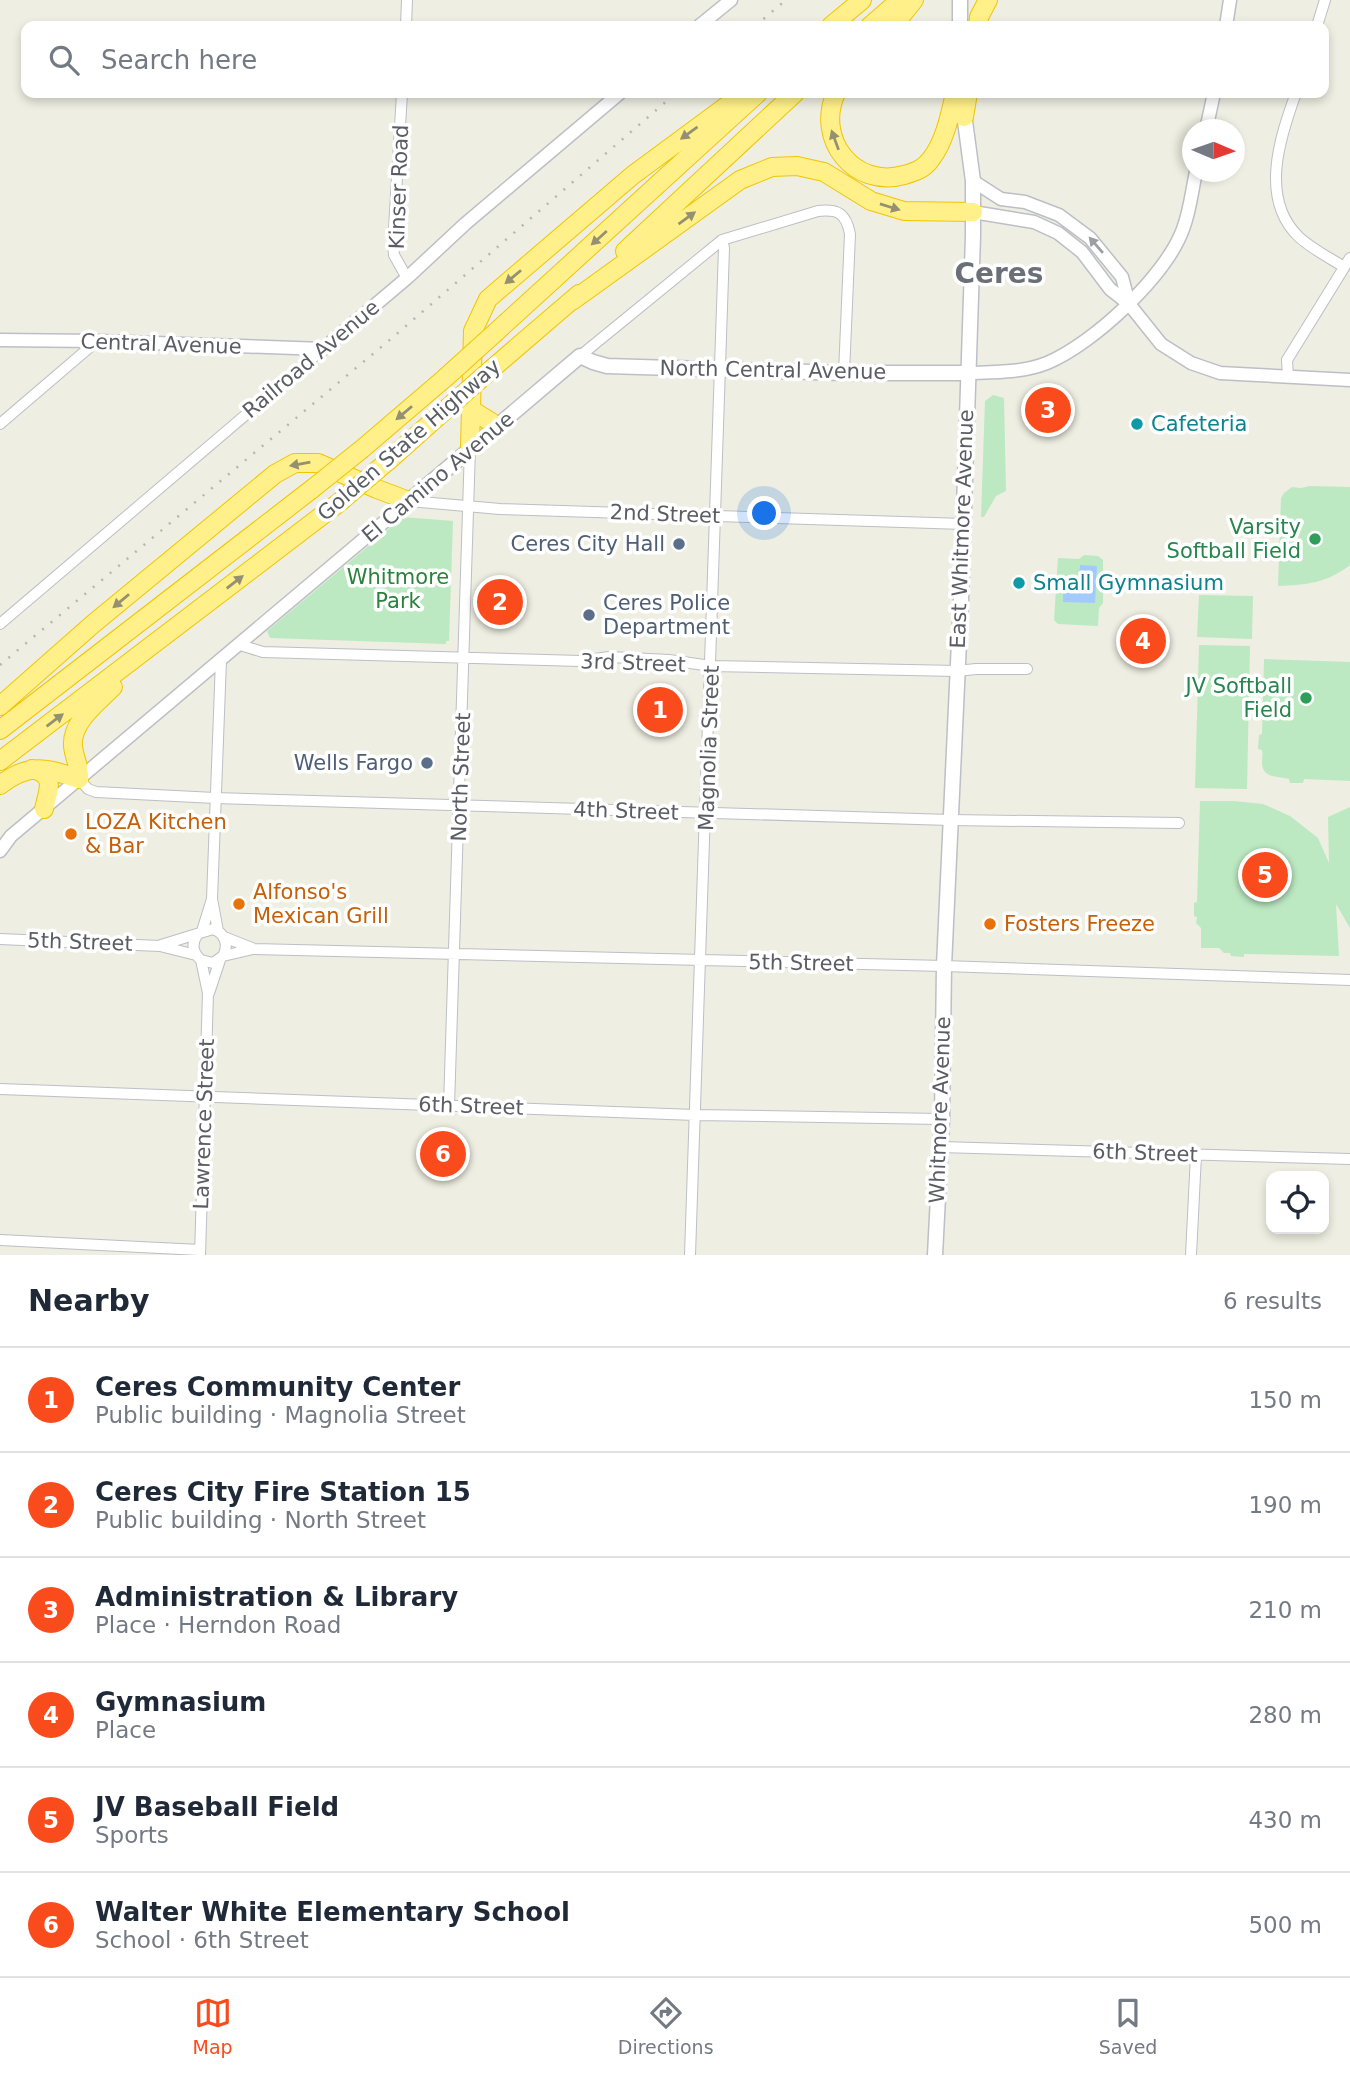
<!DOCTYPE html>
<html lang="en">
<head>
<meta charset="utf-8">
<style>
	:root { --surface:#fff; --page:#f6f6f7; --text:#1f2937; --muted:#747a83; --line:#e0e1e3; --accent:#fa4b1d }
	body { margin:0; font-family:"DejaVu Sans",sans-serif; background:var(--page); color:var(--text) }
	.controls { position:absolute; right:21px; bottom:21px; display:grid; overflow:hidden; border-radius:14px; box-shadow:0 4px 10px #0003 }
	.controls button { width:63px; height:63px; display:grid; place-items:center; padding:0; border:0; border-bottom:2px solid var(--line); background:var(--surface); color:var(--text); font:35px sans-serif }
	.compass { position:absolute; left:1182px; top:119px; width:63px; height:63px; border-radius:50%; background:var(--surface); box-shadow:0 4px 10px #0003; rotate:92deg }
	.you { position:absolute; left:765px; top:514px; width:24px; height:24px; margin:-18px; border:5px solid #fff; border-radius:50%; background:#1a73e8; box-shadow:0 0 0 10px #1a73e833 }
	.badge { display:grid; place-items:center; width:46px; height:46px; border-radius:50%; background:var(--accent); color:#fff; font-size:23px; font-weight:700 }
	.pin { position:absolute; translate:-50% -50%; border:4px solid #fff; box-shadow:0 2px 7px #0006 }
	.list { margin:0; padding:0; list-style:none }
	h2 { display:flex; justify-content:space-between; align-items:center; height:91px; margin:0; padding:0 28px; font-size:30px }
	h2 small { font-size:23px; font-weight:400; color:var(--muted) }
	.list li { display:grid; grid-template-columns:46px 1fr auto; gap:21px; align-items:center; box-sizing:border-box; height:105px; padding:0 28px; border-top:2px solid var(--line) }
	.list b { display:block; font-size:26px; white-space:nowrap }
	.list p { margin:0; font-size:23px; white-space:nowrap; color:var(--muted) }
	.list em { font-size:23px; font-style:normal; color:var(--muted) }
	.icon { flex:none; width:38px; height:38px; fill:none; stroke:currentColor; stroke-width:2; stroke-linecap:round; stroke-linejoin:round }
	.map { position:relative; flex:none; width:1350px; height:1255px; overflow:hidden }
	.search { position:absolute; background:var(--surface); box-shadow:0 4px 10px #0003; left:21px; right:21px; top:21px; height:77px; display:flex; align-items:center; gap:18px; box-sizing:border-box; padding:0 24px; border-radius:14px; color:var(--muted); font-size:26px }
	.sheet { height:721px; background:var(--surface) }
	nav { display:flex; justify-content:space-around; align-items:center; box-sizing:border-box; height:98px; border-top:2px solid var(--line); background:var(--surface); font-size:19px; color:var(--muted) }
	nav a { display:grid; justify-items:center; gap:4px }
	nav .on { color:var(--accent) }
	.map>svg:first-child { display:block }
</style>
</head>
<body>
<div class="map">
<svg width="1350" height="1255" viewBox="0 0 1350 1255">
	<rect width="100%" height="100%" fill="#efeee2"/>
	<path fill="#bce9c2" d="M993 395 1004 398 1006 491 996 496 984 517H981L985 401Z
		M1310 486 1350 487V565C1327 583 1306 585 1278 586L1281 498 1284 493 1292 487 1301 488Z
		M403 517 453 521 449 641H446V644L270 638 267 631Z
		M1084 555 1098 556 1103 560V603L1099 608 1098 626 1058 624 1054 620 1058 558 1079 559Z
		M1199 595 1253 596 1252 639 1197 637Z
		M1199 645 1250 646 1247 789 1195 788Z
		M1264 659 1350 662V781L1304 779 1303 783H1290L1289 779C1278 776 1262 779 1262 762 1262 758 1263 754 1262 750L1258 749 1259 735 1262 734Z
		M1200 801H1234L1263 804 1290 816 1318 838 1329 863 1328 817 1350 807V928L1336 904 1339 956 1244 954V957L1231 956 1230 953H1224L1219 948H1201V928L1196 923 1197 917 1194 916V903L1197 902Z"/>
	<path fill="#a2caff" d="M1080 565 1097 566 1095 603 1063 602V582L1079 583Z"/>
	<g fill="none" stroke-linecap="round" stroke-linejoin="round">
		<g stroke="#bcbfc5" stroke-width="12">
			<path id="minor" d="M406 26 407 0
				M1317 26 1325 0
				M402 93 393 245 394 255 407 278
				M1296 93C1280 137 1259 199 1299 237 1312 249 1330 258 1344 267
				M580 356 722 240 818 211C838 209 846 213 850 234L844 373
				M1288 377 1287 360 1350 258
				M0 424 97 341
				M409 501 500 509 964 524
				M0 624 323 349
				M240 645 263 652 581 661 609 657 669 660 711 666 957 671 976 669H1027
				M79 779 88 789 96 792 215 798 950 820 1179 823
				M202 931 212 899
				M218 931 212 899 221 660
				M224 937 252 948
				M0 939 160 946 196 955
				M161 945 213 929C225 933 229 945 223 956L213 963 201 960C193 953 191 945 197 935
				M223 956 253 949 944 966 1350 980
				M209 993 220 960
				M0 1089 695 1115 942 1119
				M449 1106 470 448
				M940 1147 1350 1159
				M0 1240 200 1250
				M200 1255 208 993 201 960
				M690 1255 724 248 722 240
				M1191 1255 1196 1155"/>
		</g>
		<g stroke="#bcbfc5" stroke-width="15">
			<path id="tertiary" d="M699 26 731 0
				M1226 26 1230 0
				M1206 130 1214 93
				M973 181 1001 199 1025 202 1059 215 1090 238 1122 277 1129 304
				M973 212 1034 222 1058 233 1082 252 1110 289 1129 304 1161 344 1191 363 1220 373 1350 380
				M0 340 97 341 323 349 407 278 465 224 620 93
				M967 373C994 372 1022 373 1047 363 1093 344 1166 276 1183 229 1190 211 1192 190 1196 172
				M0 851 11 836 409 501"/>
		</g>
		<g stroke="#bdbfc7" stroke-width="17">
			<path id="secondary" d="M960 26V0
				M409 501 580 356 593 362 607 366 844 373H967
				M935 1255 942 1119 944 966 961 599 973 236V181L963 106"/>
		</g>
		<g stroke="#f1c500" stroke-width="20">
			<path id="motorway" d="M831 26 862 0
				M870 26 900 0
				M893 26 914 0
				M978 26 979 17 988 0
				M836 93C815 139 854 189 904 175 915 172 924 169 931 159 945 141 950 115 955 93
				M964 117 968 93
				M625 251 795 93
				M572 301 740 180 772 167 797 166 824 172 871 201 904 211 973 212
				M496 332 758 93
				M494 367 579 294
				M470 409 491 422 496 429
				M470 448 473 331 488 299 633 175 744 93
				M362 449 445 378
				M388 461 443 412
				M0 706 93 624 275 474 295 463H318L377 489 409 501
				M0 730 312 489
				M0 761 341 501
				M32 769C57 775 48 790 44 809
				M0 785C30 762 46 768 79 779 80 766 74 758 73 746 71 722 98 702 113 687"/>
		</g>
		<use href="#minor" stroke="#fff" stroke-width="10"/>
		<use href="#tertiary" stroke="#fff" stroke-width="12"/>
		<use href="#secondary" stroke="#fff" stroke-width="14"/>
		<use href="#motorway" stroke="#fff089" stroke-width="18"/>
		<path stroke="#b6b6b7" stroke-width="2.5" stroke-dasharray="2 9" stroke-linecap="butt" d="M755 26 786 0
			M0 665 392 338 676 93"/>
		<g stroke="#f1c500" stroke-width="20" stroke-linecap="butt">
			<path id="motorway-bridge" d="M445 378 496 332
				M443 412 494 367
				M312 489 362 449
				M341 501 388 461"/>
		</g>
		<use href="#motorway-bridge" stroke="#fff089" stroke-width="18"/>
	</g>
	<defs><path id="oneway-solid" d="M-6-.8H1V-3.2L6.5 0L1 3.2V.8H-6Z" transform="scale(1.75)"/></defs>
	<g fill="#949071">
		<use href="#oneway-solid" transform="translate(689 133) rotate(144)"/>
		<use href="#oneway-solid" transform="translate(835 140) rotate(-110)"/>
		<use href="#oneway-solid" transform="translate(890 207) rotate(17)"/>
		<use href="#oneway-solid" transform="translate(687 218) rotate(-36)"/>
		<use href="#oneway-solid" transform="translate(599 238) rotate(138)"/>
		<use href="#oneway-solid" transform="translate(513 277) rotate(140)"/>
		<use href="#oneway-solid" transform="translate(404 413) rotate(140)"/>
		<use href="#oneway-solid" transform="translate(300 464) rotate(170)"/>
		<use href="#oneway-solid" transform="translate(235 582) rotate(-38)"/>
		<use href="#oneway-solid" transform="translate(121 601) rotate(140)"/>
		<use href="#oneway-solid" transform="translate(55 720) rotate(-37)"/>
	</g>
	<use fill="#9c9ea2" href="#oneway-solid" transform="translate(1096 245) rotate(-131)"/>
	<g fill="#0f9aa8" stroke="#fff" stroke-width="2.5">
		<circle cx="1137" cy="424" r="7"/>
		<circle cx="1019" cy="583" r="7"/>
	</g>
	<g fill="#2e9e5b" stroke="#fff" stroke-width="2.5">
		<circle cx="1315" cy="539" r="7"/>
		<circle cx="1306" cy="698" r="7"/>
	</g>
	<g fill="#5c6f8a" stroke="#fff" stroke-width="2.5">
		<circle cx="679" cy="544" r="7"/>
		<circle cx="589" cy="615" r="7"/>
		<circle cx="427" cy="763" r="7"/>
	</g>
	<g fill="#e8710a" stroke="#fff" stroke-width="2.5">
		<circle cx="71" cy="834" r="7"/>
		<circle cx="239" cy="904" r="7"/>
		<circle cx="990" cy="924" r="7"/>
	</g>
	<g text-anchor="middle" stroke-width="7" stroke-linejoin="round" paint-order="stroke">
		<g font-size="21" fill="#5a5d64" stroke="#fff">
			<text transform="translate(399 187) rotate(-88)" y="7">Kinser Road</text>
			<text transform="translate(161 344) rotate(2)" y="7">Central Avenue</text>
			<text transform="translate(311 359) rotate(-40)" y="7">Railroad Avenue</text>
			<text transform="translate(773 370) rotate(1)" y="7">North Central Avenue</text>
			<text transform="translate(409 440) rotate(-41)" y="7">Golden State Highway</text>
			<text transform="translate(438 477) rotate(-40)" y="7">El Camino Avenue</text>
			<text transform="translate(665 514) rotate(2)" y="7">2nd Street</text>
			<text transform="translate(962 529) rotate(-88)" y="7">East Whitmore Avenue</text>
			<text transform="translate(633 663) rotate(2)" y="7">3rd Street</text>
			<text transform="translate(709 748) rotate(-88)" y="7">Magnolia Street</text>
			<text transform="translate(461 777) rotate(-88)" y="7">North Street</text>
			<text transform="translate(626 811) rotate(2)" y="7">4th Street</text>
			<text transform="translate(80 942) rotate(2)" y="7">5th Street</text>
			<text transform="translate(801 963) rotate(1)" y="7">5th Street</text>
			<text transform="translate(471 1106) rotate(2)" y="7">6th Street</text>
			<text transform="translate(940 1110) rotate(-88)" y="7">Whitmore Avenue</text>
			<text transform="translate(204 1124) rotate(-88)" y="7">Lawrence Street</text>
			<text transform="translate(1145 1153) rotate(2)" y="7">6th Street</text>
		</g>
		<g font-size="21" fill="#0d838f" stroke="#fff" text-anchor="start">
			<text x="1151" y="431">Cafeteria</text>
			<text x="1033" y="590">Small Gymnasium</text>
		</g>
		<g font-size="21" fill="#27864d" stroke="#fff" text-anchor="end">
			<text x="1301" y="534">Varsity<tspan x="1301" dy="24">Softball Field</tspan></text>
			<text x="1292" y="693">JV Softball<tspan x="1292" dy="24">Field</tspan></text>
		</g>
		<g font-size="21" fill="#4e5e75" stroke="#fff" text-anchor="end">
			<text x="665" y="551">Ceres City Hall</text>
			<text x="603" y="610" text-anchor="start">Ceres Police<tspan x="603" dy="24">Department</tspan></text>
			<text x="413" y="770">Wells Fargo</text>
		</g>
		<g font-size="21" fill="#2c823b" stroke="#fff">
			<text x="398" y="584">Whitmore<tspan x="398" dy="24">Park</tspan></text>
		</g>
		<g font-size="21" fill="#c56008" stroke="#fff" text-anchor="start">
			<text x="85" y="829">LOZA Kitchen<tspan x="85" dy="24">&amp; Bar</tspan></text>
			<text x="253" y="899">Alfonso's<tspan x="253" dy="24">Mexican Grill</tspan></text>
			<text x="1004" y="931">Fosters Freeze</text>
		</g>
		<g font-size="28" font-weight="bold" fill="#6b6f77" stroke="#fff">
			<text x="999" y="283">Ceres</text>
		</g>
	</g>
</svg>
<div class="controls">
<button><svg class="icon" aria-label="locate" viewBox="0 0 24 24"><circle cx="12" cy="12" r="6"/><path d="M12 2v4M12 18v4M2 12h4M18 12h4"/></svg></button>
</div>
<svg class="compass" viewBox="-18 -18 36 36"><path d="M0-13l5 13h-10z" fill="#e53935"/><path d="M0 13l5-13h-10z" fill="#747a83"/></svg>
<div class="you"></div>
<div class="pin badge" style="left:660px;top:710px">1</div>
<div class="pin badge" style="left:500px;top:602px">2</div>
<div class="pin badge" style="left:1048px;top:410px">3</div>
<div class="pin badge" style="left:1143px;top:641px">4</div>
<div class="pin badge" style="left:1265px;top:875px">5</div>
<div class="pin badge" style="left:443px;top:1154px">6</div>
<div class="search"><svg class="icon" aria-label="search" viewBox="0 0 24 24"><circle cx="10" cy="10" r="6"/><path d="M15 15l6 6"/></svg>Search here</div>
</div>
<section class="sheet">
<h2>Nearby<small>6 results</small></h2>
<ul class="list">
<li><span class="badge">1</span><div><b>Ceres Community Center</b><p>Public building · Magnolia Street</p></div><em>150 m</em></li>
<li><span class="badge">2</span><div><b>Ceres City Fire Station 15</b><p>Public building · North Street</p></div><em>190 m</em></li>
<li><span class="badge">3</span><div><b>Administration &amp; Library</b><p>Place · Herndon Road</p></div><em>210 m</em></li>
<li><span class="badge">4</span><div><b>Gymnasium</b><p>Place</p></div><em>280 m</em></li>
<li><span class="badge">5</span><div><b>JV Baseball Field</b><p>Sports</p></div><em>430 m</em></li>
<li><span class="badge">6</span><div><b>Walter White Elementary School</b><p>School · 6th Street</p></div><em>500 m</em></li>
</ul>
</section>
<nav>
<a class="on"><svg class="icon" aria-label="map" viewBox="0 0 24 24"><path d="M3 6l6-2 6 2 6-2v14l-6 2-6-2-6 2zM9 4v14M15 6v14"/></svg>Map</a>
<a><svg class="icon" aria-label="directions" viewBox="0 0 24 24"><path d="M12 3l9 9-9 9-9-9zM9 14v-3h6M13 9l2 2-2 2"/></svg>Directions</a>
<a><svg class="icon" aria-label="saved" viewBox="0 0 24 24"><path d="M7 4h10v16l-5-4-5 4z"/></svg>Saved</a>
</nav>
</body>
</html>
